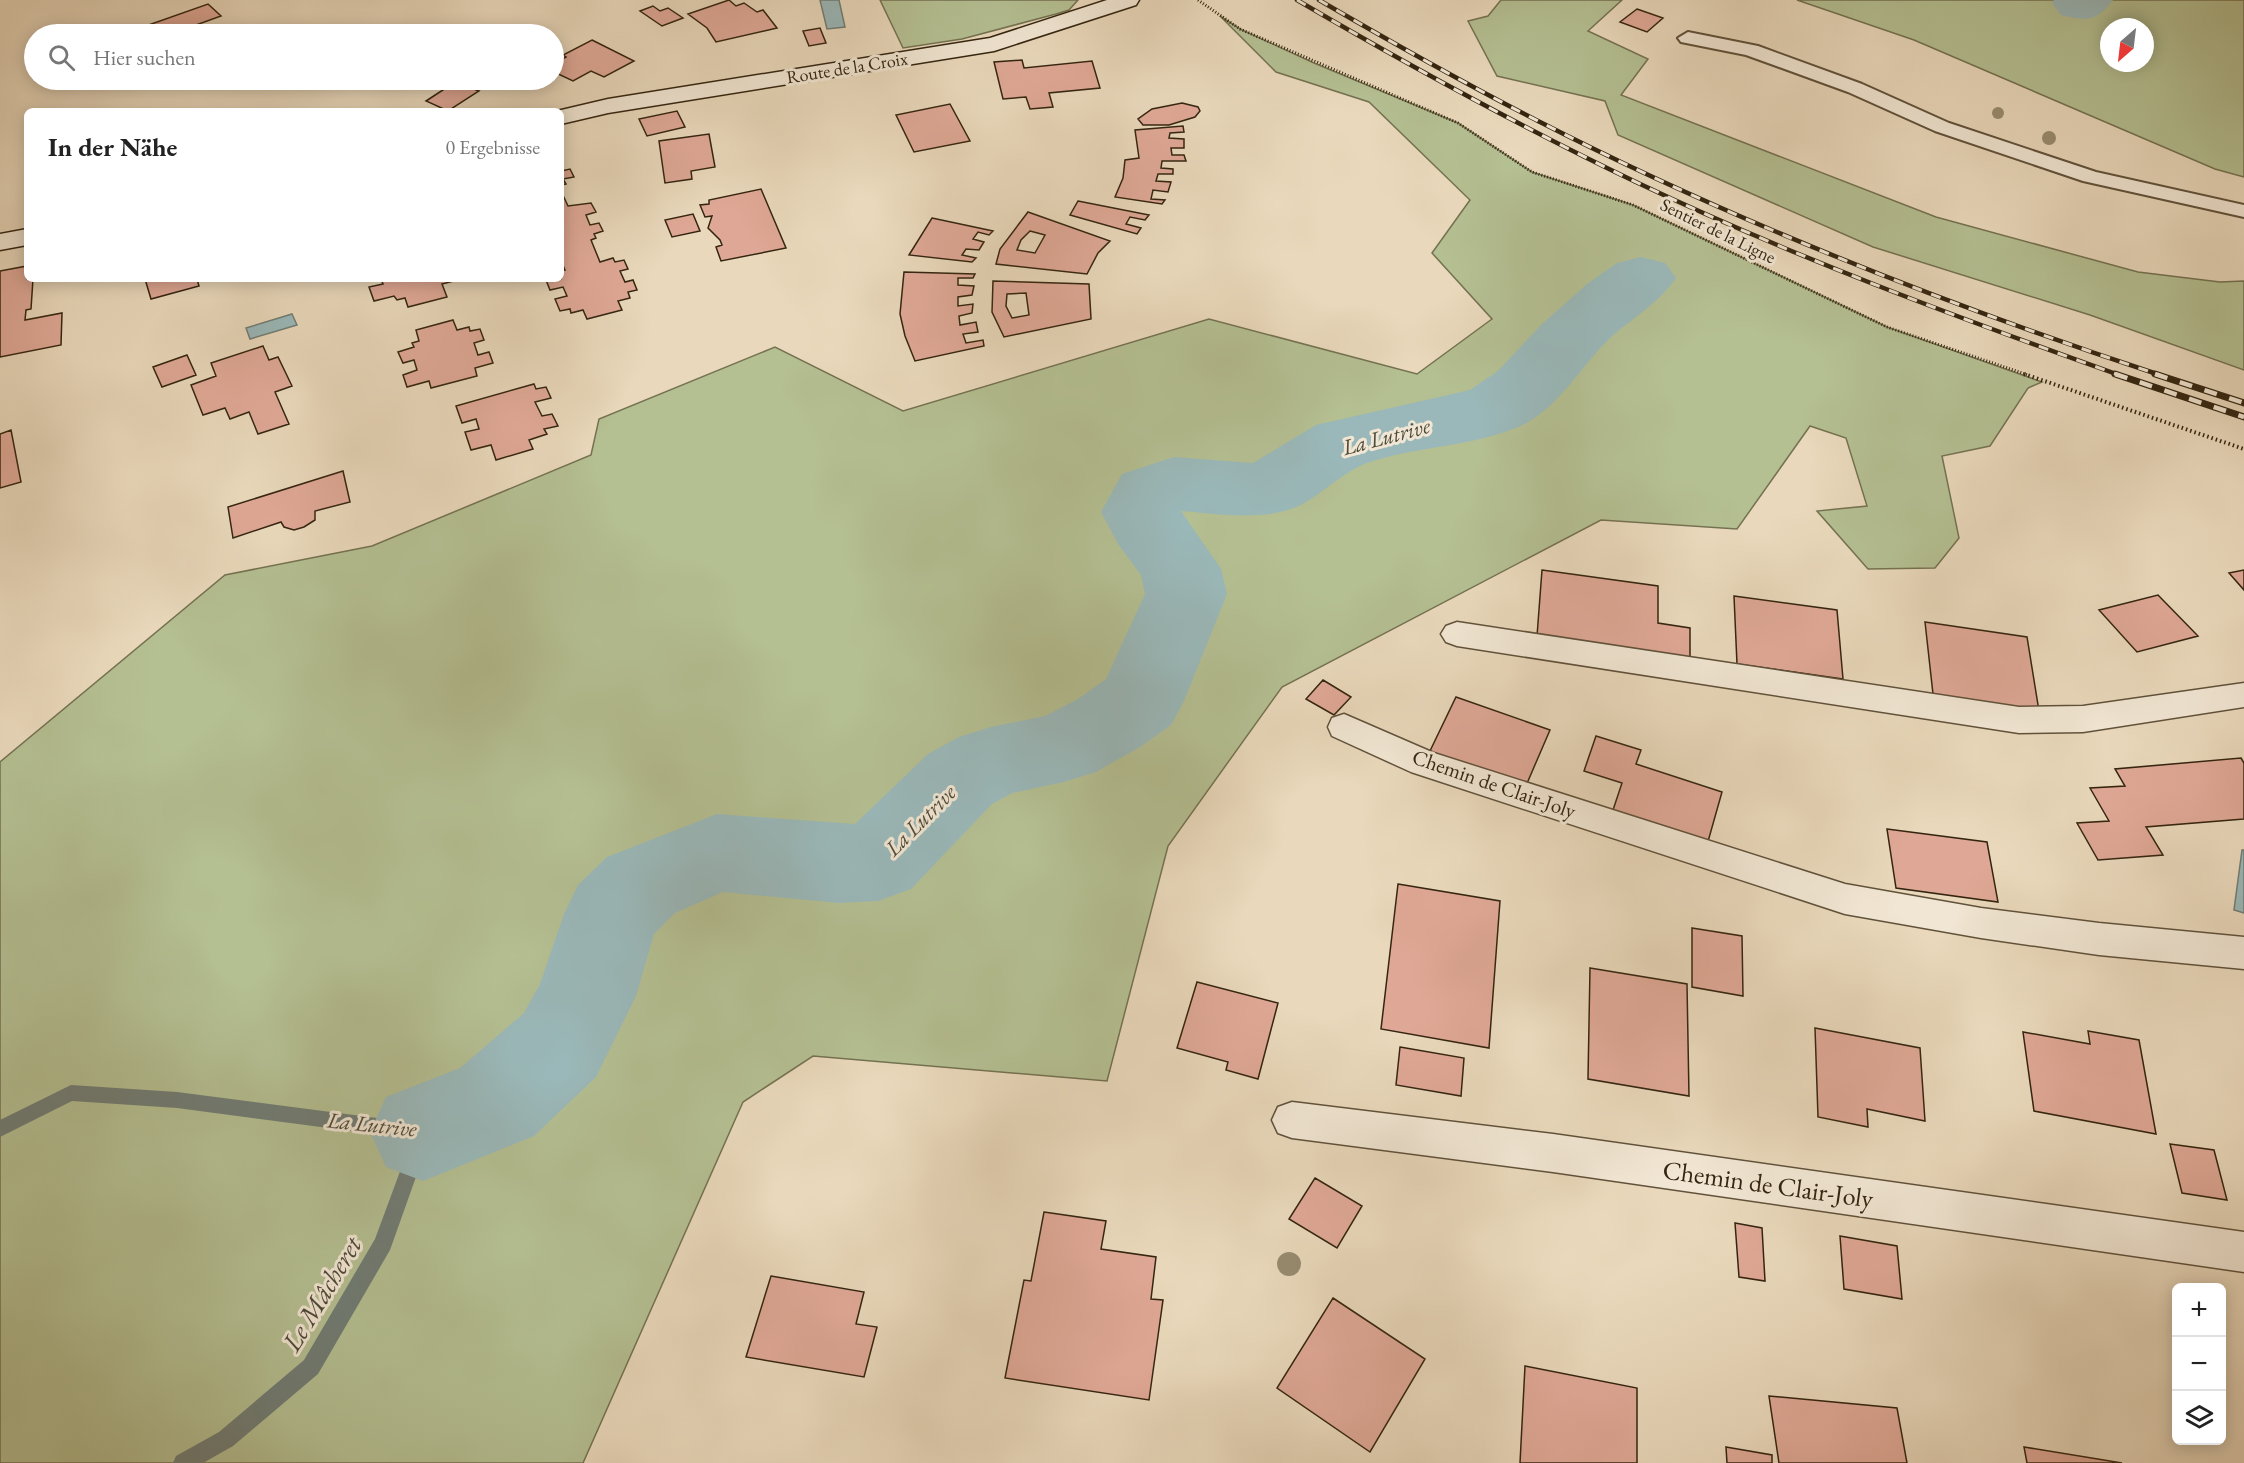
<!DOCTYPE html>
<html lang="de">
<head>
<meta charset="utf-8">
<style>
	:root { --surface:#fff; --page:#f2f2f2; --text:#222; --muted:#767676; --line:#e0e0e0 }
	body { margin:0; font-family:"EB Garamond",serif; background:var(--page); color:var(--text) }
	.controls { position:absolute; right:18px; bottom:18px; display:grid; overflow:hidden; border-radius:9px; box-shadow:0 3px 15px #0003 }
	.controls button { width:54px; height:54px; display:grid; place-items:center; padding:0; border:0; border-bottom:2px solid var(--line); background:var(--surface); color:var(--text); font:30px sans-serif }
	.compass { position:absolute; left:2100px; top:18px; width:54px; height:54px; border-radius:50%; background:var(--surface); box-shadow:0 3px 15px #0003; rotate:208deg }
	.list { margin:0; padding:0; list-style:none }
	h2 { display:flex; justify-content:space-between; align-items:center; height:78px; margin:0; padding:0 24px; font-size:26px }
	h2 small { font-size:20px; font-weight:400; color:var(--muted) }
	.icon { flex:none; width:33px; height:33px; fill:none; stroke:currentColor; stroke-width:2; stroke-linecap:round; stroke-linejoin:round }
	.map { position:relative; flex:none; width:2244px; height:1463px; overflow:hidden }
	.search { position:absolute; background:var(--surface); box-shadow:0 3px 15px #0003; left:24px; top:24px; width:540px; height:66px; display:flex; align-items:center; gap:15px; box-sizing:border-box; padding:0 21px; border-radius:33px; color:var(--muted); font-size:22px }
	.panel { position:absolute; background:var(--surface); box-shadow:0 3px 15px #0003; left:24px; top:108px; width:540px; height:174px; border-radius:9px }
	.map>svg:first-child { display:block }
</style>
</head>
<body>
<div class="map">
<svg width="2244" height="1463" viewBox="0 0 2244 1463">
	<rect width="100%" height="100%" fill="#e9d8bb"/>
	<filter id="stains"><feTurbulence type="fractalNoise" baseFrequency=".00333" numOctaves="4"/><feColorMatrix values="0 0 0 0 .2 0 0 0 0 .09 0 0 0 0 .02 0 0 0 .5 -.17"/></filter>
	<radialGradient id="worn" r=".72"><stop offset=".6" stop-color="#630" stop-opacity="0"/><stop offset="1" stop-color="#630" stop-opacity=".3"/></radialGradient>
	<path fill="#b4bf92" stroke="#747251" stroke-width="1.5" fill-rule="evenodd" d="M880 0H1078L1069 10 1056 14 962 39 903 48Z
		M1501 0H1622L1588 31 1648 59 1621 95 1936 217 2138 272 2220 282 2244 281V370L2090 315 1873 247 1618 135 1605 101 1497 76 1468 21 1488 16Z
		M1797 0H2244V177L2215 169 1914 40ZM2109 27H2145V63H2109Z
		M1220 16 1240 29 1314 63 1458 123 1532 172 1633 205 1887 327 2042 382 2028 388 1990 446 1942 456 1959 538 1935 568 1868 569 1817 511 1867 506 1846 438 1810 426 1737 529 1601 520 1282 687 1168 846 1107 1081 813 1056 743 1102 583 1463H0V762L225 575 372 546 591 455 599 419 775 347 903 411 1209 319 1417 374 1492 319 1432 253 1470 200 1369 102 1276 72Z"/>
	<path fill="#9ab8b9" stroke="#717d75" stroke-width="1.5" d="M820 0H839L845 27 827 29Z
		M292 314 297 325 250 339 246 328Z
		M2242 850H2244V913L2234 910Z"/>
	<g fill="none" stroke-linecap="round" stroke-linejoin="round">
		<path fill="#717d75" fill-rule="evenodd" d="M71 1085 177 1092 423 1124 429 1126 432 1132 390 1250 318 1374 233 1446 203 1463H173L176 1456 219 1432 304 1360 375 1239 412 1139 177 1108 72 1101 0 1137V1120Z"/>
		<path fill="#9ab8b9" fill-rule="evenodd" d="M2054 0H2113C2097 22 2086 21 2061 15L2052 3Z
			M1641 257 1665 263 1676 278C1659 303 1631 319 1609 339 1580 367 1557 411 1518 427 1471 447 1416 446 1367 463 1345 471 1326 490 1306 502 1271 523 1219 514 1181 511L1221 569 1227 594 1184 701 1171 725 1140 747 1096 772 1064 782 1012 793 992 804 911 889 878 901 839 903 723 892 675 913 654 934 636 996 596 1077 534 1136 423 1181 386 1167 370 1132 386 1097 460 1068 524 1013 540 984 564 914 578 885 607 857 717 814 855 824 928 754 959 737 991 727 1045 716 1078 699 1106 679 1145 594 1141 575 1118 544 1101 512 1122 474 1174 457 1253 463 1316 425 1470 390 1498 371 1541 325 1587 284 1617 263Z"/>
	</g>
	<path fill="#dfa896" stroke="#342510" stroke-width="1.5" fill-rule="evenodd" d="M729 0 736 6 744 3 757 12 763 10 777 28 716 42 707 28 688 14Z
		M208 4 221 16 196 25 207 34H123Z
		M653 6 660 11 668 8 683 18 662 26 640 11Z
		M1637 9 1663 18 1647 32 1620 22Z
		M820 28 826 43 809 46 803 31Z
		M592 40 634 61 604 77 591 71 573 81 554 72V64L566 57 563 55Z
		M1022 60 1024 68 1092 61 1100 88 1049 93 1053 107 1030 109 1026 97 1003 99 994 62Z
		M179 80H204L186 86Z
		M455 82 479 91 448 111 426 101Z
		M1182 103 1198 107 1200 111 1195 117 1169 125H1143L1138 119 1152 109Z
		M950 104 970 141 914 152 896 115Z
		M677 111 685 127 647 136 639 119Z
		M1183 126 1184 132 1170 133 1169 138 1184 139V148H1171L1172 155H1184L1186 161H1162L1161 168 1173 169V174H1158L1156 181 1171 182 1168 192 1153 190 1151 199 1165 200 1162 204 1115 197 1123 178 1125 160 1139 158 1135 130Z
		M709 134 715 167 691 171 692 179 665 183 659 141Z
		M570 169 574 177 563 179 566 184 561 185V171Z
		M761 189 786 248 721 261 716 247 722 245 720 240 708 228 712 216 705 217 700 205 709 204V200Z
		M561 191 568 206 591 203 596 212 586 215 590 225 599 223 603 231 594 234 596 238 591 240 600 262 613 258 615 262 624 260 628 269 620 271 625 282 633 280 637 290 628 292 630 298 618 301 622 310 587 319 583 310 571 313 570 309 560 311 555 299 567 296 563 287 550 290 546 280 561 279V271L565 270 561 261Z
		M1078 201 1149 215 1145 220 1130 217 1126 224 1141 228 1137 234 1070 215Z
		M1028 212 1110 241 1098 253 1087 274 996 264 1000 249ZM1030 231 1045 235 1035 253 1017 250 1021 240Z
		M693 214 700 231 672 237 665 220Z
		M932 218 993 231 989 235 978 232 973 239 984 242 979 250 966 249 962 255 976 258 972 262 909 255Z
		M27 266V279H33L31 309 26 310 25 320 62 313 61 345 0 357V271Z
		M904 272 975 274 973 278H958V285L974 286 972 295 958 297V306L973 304 972 313 959 316 960 325 976 322 978 332 963 334 966 343 983 340 984 346 915 361 905 336 900 314Z
		M145 279H197L199 286 151 299Z
		M381 279H458V280L442 284 447 297 408 307 405 298 397 300 394 296 374 301 369 287 383 284Z
		M993 281 1089 284 1091 319 1004 337 992 312ZM1026 293 1029 315 1012 318 1006 306 1007 294Z
		M453 320 457 330 469 327 470 331 480 329 484 340 474 343 478 355 489 352 493 363 475 368 477 376 431 388 429 381 407 387 403 375 417 370 414 360 403 363 398 352 414 347 412 343 419 341 416 330Z
		M263 346 269 360 278 357 292 386 275 392 289 424 258 434 249 412 230 419 225 408 203 415 191 385 216 376 211 363Z
		M187 355 196 375 162 387 153 367Z
		M534 384 536 389 546 387 551 398 535 402 542 416 552 414 558 426 544 429 547 434 529 440 533 449 496 460 491 445 471 450 465 432 479 429 476 419 462 423 456 406Z
		M11 430 21 482 0 488V434Z
		M343 471 350 502 315 511V520L304 527 294 530 284 527 281 522 233 538 228 507Z
		M1542 570 1658 586V623L1690 628V659L1537 636Z
		M2244 570V590L2229 573Z
		M2158 595 2198 636 2137 652 2099 610Z
		M1734 596 1837 610 1843 679 1737 664Z
		M1925 622 2027 637 2039 711 1933 694Z
		M1323 680 1351 697 1334 715 1306 699Z
		M1456 697 1550 730 1525 788 1429 753Z
		M1596 736 1641 750 1636 764 1722 792 1707 845 1612 813 1622 783 1584 771Z
		M2241 758 2244 763V819L2146 827 2163 855 2098 860 2077 823 2109 821 2090 788 2125 786 2115 769Z
		M1887 829 1987 842 1998 902 1896 888Z
		M1398 884 1500 901 1489 1048 1381 1029Z
		M1692 928 1742 936 1743 996 1692 987Z
		M1590 968 1687 984 1689 1096 1588 1079Z
		M1197 982 1278 1003 1258 1079 1226 1070 1228 1062 1177 1048Z
		M1815 1028 1920 1048 1925 1121 1867 1109 1868 1127 1818 1117Z
		M2088 1031 2139 1040 2156 1134 2034 1111 2023 1032 2090 1044Z
		M1400 1047 1464 1058 1461 1096 1396 1085Z
		M2170 1144 2214 1150 2227 1200 2182 1193Z
		M1315 1178 1362 1206 1337 1248 1289 1219Z
		M1044 1212 1106 1221 1101 1249 1156 1257 1151 1299 1163 1300 1149 1400 1005 1378 1024 1280 1031 1281Z
		M1735 1223 1762 1228 1765 1281 1739 1277Z
		M1840 1236 1897 1246 1902 1299 1844 1289Z
		M771 1276 864 1292 856 1324 877 1327 864 1377 746 1357Z
		M1333 1298 1425 1359 1370 1452 1277 1388Z
		M1525 1366 1637 1388V1463H1520Z
		M1769 1396 1897 1408 1907 1463H1779Z
		M1726 1447 1772 1455V1463H1727Z
		M2024 1447 2122 1463H2027Z"/>
	<g fill="none" stroke-linecap="round" stroke-linejoin="round">
		<g stroke="#61523b" stroke-width="4">
			<path id="lane" d="M1688 32 1758 46 1862 84 1949 123 2096 172 2244 205V217L2083 181 1935 131 1848 92 1746 55 1681 42 1678 38Z"/>
		</g>
		<g stroke="#61523b" stroke-width="3">
			<path id="street" d="M1457 622 2019 707 2083 706 2244 683V707L2083 732 2019 733 1457 646 1446 642 1441 634 1446 626Z
				M1344 714 1434 753 1845 884 1981 908 2099 923 2244 937V969L2099 955 1981 938 1845 914 1411 772 1332 736 1328 727 1332 718Z
				M1292 1102 1553 1134 2244 1232V1272L1553 1172 1292 1138 1278 1133 1272 1120 1278 1107Z"/>
		</g>
		<g stroke="#342510" stroke-width="3">
			<path id="secondary" d="M1107 0H1139L1136 5 994 51 608 113 561 124V111H557L608 99 990 38Z
				M27 229V245L0 250V234Z"/>
		</g>
		<path stroke="#342510" stroke-width="3" stroke-dasharray="1 2" stroke-linecap="butt" d="M1198 0 1240 29 1458 123 1532 172 1633 205 1887 327 2028 375"/>
		<path stroke="#342510" stroke-width="4" stroke-dasharray="1.5 3" stroke-linecap="butt" d="M2024 374 2244 449"/>
		<use href="#lane" fill="#f1e6d3" fill-rule="evenodd"/>
		<use href="#street" fill="#f1e6d3" fill-rule="evenodd"/>
		<use href="#secondary" fill="#f1e6d3" fill-rule="evenodd"/>
		<g stroke="#342510" stroke-width="4.5">
			<path id="rail-far1" d="M1297 0C1408 65 1521 127 1638 183 1794 257 1956 317 2119 375
				M1319 0C1391 42 1464 83 1538 121 1737 223 1948 305 2160 375"/>
		</g>
		<g stroke="#342510" stroke-width="7">
			<path id="rail" d="M2115 374 2244 417
				M2155 374 2244 403"/>
		</g>
		<use href="#rail-far1" stroke="#f1e6d3" stroke-width="3" stroke-dasharray="10" stroke-linecap="butt"/>
		<use href="#rail" stroke="#f1e6d3" stroke-width="4.5" stroke-dasharray="13" stroke-linecap="butt"/>
	</g>
	<g fill="#978b6f">
		<circle cx="1998" cy="113" r="6"/>
		<circle cx="2049" cy="138" r="7"/>
		<circle cx="1289" cy="1264" r="12"/>
	</g>
	<g text-anchor="middle" stroke-width="6" stroke-linejoin="round" paint-order="stroke">
		<g font-size="18" fill="#342510" stroke="#f1e6d3">
			<text transform="translate(847 68) rotate(-9)" y="6">Route de la Croix</text>
			<text transform="translate(1718 231) rotate(26)" y="6">Sentier de la Ligne</text>
		</g>
		<g font-size="21" fill="#342510" stroke="#f1e6d3">
			<text transform="translate(1494 784) rotate(19)" y="7">Chemin de Clair-Joly</text>
		</g>
		<g font-size="22" font-style="italic" fill="#4e4a3a" stroke="#f1e6d3">
			<text transform="translate(1386 436) rotate(-15)" y="8">La Lutrive</text>
			<text transform="translate(920 820) rotate(-45)" y="8">La Lutrive</text>
			<text transform="translate(372 1124) rotate(6)" y="8">La Lutrive</text>
		</g>
		<g font-size="26" fill="#342510" stroke="#f1e6d3">
			<text transform="translate(1768 1184) rotate(8)" y="9">Chemin de Clair-Joly</text>
		</g>
		<g font-size="27" font-style="italic" fill="#4e4a3a" stroke="#f1e6d3">
			<text transform="translate(322 1294) rotate(-59)" y="9">Le Mâcheret</text>
		</g>
	</g>
	<rect width="100%" height="100%" filter="url(#stains)"/>
	<rect width="100%" height="100%" fill="url(#worn)"/>
</svg>
<div class="controls">
<button>+</button>
<button>−</button>
<button><svg class="icon" aria-label="layers" viewBox="0 0 24 24"><path d="M12 4l9 5-9 5-9-5zM3 14l9 5 9-5"/></svg></button>
</div>
<svg class="compass" viewBox="-18 -18 36 36"><path d="M0-13l5 13h-10z" fill="#e53935"/><path d="M0 13l5-13h-10z" fill="#767676"/></svg>
<div class="search"><svg class="icon" aria-label="search" viewBox="0 0 24 24"><circle cx="10" cy="10" r="6"/><path d="M15 15l6 6"/></svg>Hier suchen</div>
<section class="panel">
<h2>In der Nähe<small>0 Ergebnisse</small></h2>
<ul class="list">
</ul>
</section>
</div>
</body>
</html>
